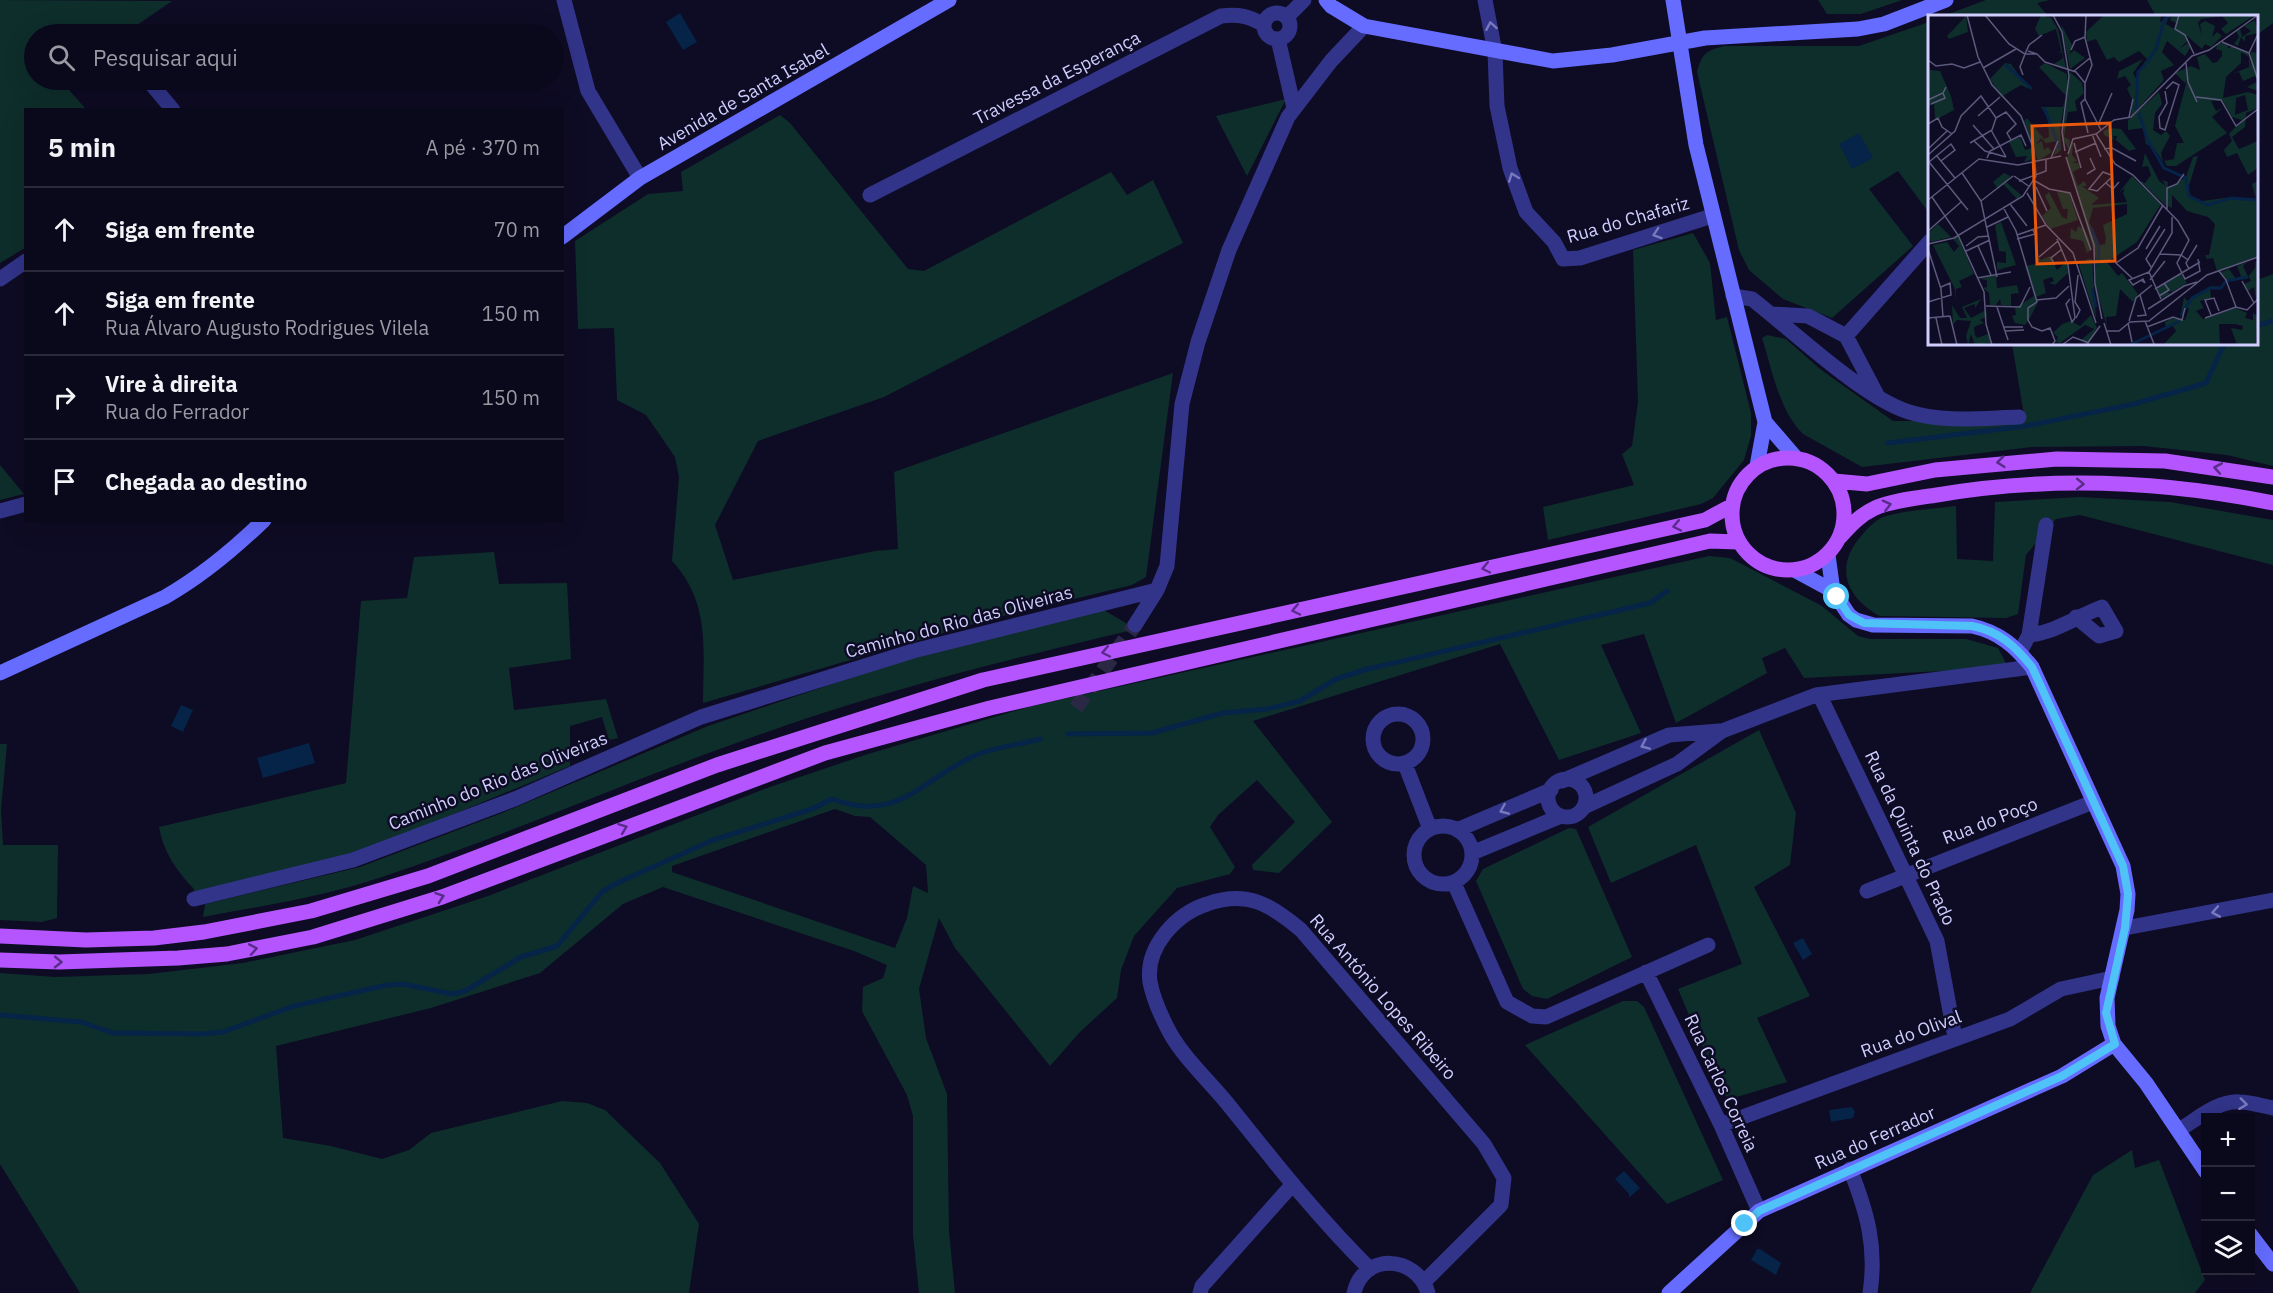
<!DOCTYPE html>
<html lang="pt">
<head>
<meta charset="utf-8">
<style>
	:root { --surface:#0a081b; --page:#131124; --text:#f1f3f6; --muted:#999aa3; --line:#2a293a }
	body { margin:0; font-family:"IBM Plex Sans",sans-serif; background:var(--page); color:var(--text) }
	.controls { position:absolute; right:18px; bottom:18px; display:grid; overflow:hidden; border-radius:0px; box-shadow:0 6px 24px #0002 }
	.controls button { width:54px; height:54px; display:grid; place-items:center; padding:0; border:0; border-bottom:2px solid var(--line); background:var(--surface); color:var(--text); font:30px sans-serif }
	.stop { position:absolute; width:18px; height:18px; margin:-14px; border:4px solid #4fc3f7; border-radius:50%; background:#fff }
	.stop.end { background:#4fc3f7; border-color:#fff; box-shadow:0 2px 6px #0008 }
	.list { margin:0; padding:0; list-style:none }
	h2 { display:flex; justify-content:space-between; align-items:center; height:78px; margin:0; padding:0 24px; font-size:26px }
	h2 small { font-size:20px; font-weight:400; color:var(--muted) }
	.list li { display:grid; grid-template-columns:39px 1fr auto; gap:18px; align-items:center; box-sizing:border-box; height:84px; padding:0 24px; border-top:2px solid var(--line) }
	.list b { display:block; font-size:22px; white-space:nowrap }
	.list p { margin:0; font-size:20px; white-space:nowrap; color:var(--muted) }
	.list em { font-size:20px; font-style:normal; color:var(--muted) }
	.icon { flex:none; width:33px; height:33px; fill:none; stroke:currentColor; stroke-width:2; stroke-linecap:round; stroke-linejoin:round }
	.map { position:relative; flex:none; width:2273px; height:1293px; overflow:hidden }
	.search { position:absolute; background:var(--surface); box-shadow:0 6px 24px #0002; left:24px; top:24px; width:540px; height:66px; display:flex; align-items:center; gap:15px; box-sizing:border-box; padding:0 21px; border-radius:33px; color:var(--muted); font-size:22px }
	.panel { position:absolute; background:var(--surface); box-shadow:0 6px 24px #0002; left:24px; top:108px; width:540px; height:414px; border-radius:0px }
	.map>svg:first-child { display:block }
</style>
</head>
<body>
<div class="map">
<svg width="2273" height="1293" viewBox="0 0 2273 1293">
	<rect width="100%" height="100%" fill="#0e0b24"/>
	<path fill="#0e2e2b" fill-rule="evenodd" d="M0 0 172 1 124 34H34V80H60L86 109 26 110 25 248 0 263Z
		M1818 0H1902L1861 14H1827Z
		M1986 0H2050L2037 3 2048 16H1943Z
		M2147 0H2273V23L2257 35 2256 16H2156Z
		M1929 22V213L1898 171 1869 189 1913 246 1832 318 1783 299 1749 270 1739 250 1697 72C1702 54 1705 51 1724 46H1859Z
		M1286 99 1247 176 1216 116Z
		M780 115 790 123 908 269 924 271 1111 172 1127 195 1153 180 1183 243 884 397 758 441 715 525 733 580 875 551 898 549 894 472 1173 373 1146 577 1132 585 991 619 703 703C703 650 711 603 672 561L679 477 675 457 646 415 617 400 614 328 578 329 575 241 648 194 683 191 681 172Z
		M1693 233 1710 263 1716 320 1727 317 1751 413V436L1744 460 1713 498 1701 504 1548 540 1543 507 1634 485 1622 454 1632 446 1638 402 1633 250Z
		M2273 274V466L2227 455 2144 446 2032 447 1862 467 1803 434C1779 411 1772 369 1762 338L1767 335 1786 339 1820 369 1893 421H2025L2012 344H2256L2257 280Z
		M0 465 24 494 0 500Z
		M2080 497 2170 502 2273 520V565L2080 515 2056 519 2026 555 2018 614 2006 618 1880 616C1845 597 1834 566 1862 535 1867 529 1875 520 1883 517 1905 510 1933 509 1956 506L1957 559 1993 561 1995 502Z
		M494 552 499 584 567 583 571 659 509 668 514 710 606 699 618 738 609 740 602 717 570 726V766L360 853 194 893V889C177 872 163 851 159 827L346 783 361 601 407 598 414 557Z
		M1709 556 1730 558 1822 606 1858 636 1870 639H1966L1998 648 2007 665 2002 668 1804 678 1785 648 1762 658 1767 673 1676 723 1644 634 1601 645 1641 733 1559 760 1500 644 1253 721 1332 822 1279 873 1253 870 1252 865 1295 822 1257 780 1218 815 1210 827 1235 867 1230 874 1177 888 1134 936 1121 970 1117 998 1080 1032 1050 1066 955 948 939 918 919 989 926 1038 947 1094 949 1231 955 1293H919L913 1235V1116L907 1095 862 1011 863 987 883 978 887 965 854 951 663 887 623 904 540 973 431 1008 276 1046 283 1138 331 1146 382 1159 409 1150 431 1133 562 1101 587 1103 605 1110 660 1163 699 1224 689 1293H80L0 1164V973L55 977 149 974 243 963 355 940 488 896 767 788 868 754 1032 706ZM835 809 855 816 870 817 926 865 928 893 913 886 907 918 895 948 672 872V866Z
		M1102 609 1131 626 1128 631C997 662 866 695 739 742 618 785 501 838 379 878 322 897 261 906 203 917L205 904 360 867 502 813 708 726 891 664Z
		M1759 730 1796 813 1790 865 1754 887 1810 996 1757 1018 1787 1082 1730 1099 1722 1093 1678 989 1742 964 1696 845 1611 883 1588 827Z
		M0 744H7L1 810 3 845H58L57 918 42 922 0 920Z
		M1569 828 1576 829 1632 957 1547 999 1532 996 1523 989 1476 881 1483 869Z
		M1623 1001H1637L1644 1007 1723 1180 1667 1204 1525 1045Z
		M2132 1150 2135 1168 2159 1160 2205 1280 2195 1293H2030L2093 1175Z"/>
	<path fill="#062348" d="M680 13 697 42 683 50 666 22Z
		M1859 133 1873 158 1852 169 1839 144Z
		M181 705 193 710 183 732 171 726Z
		M309 743 315 763 263 778 257 758Z
		M1803 938 1812 954 1803 960 1793 943Z
		M1852 1107 1855 1112 1853 1118 1831 1122 1829 1110Z
		M1624 1171 1640 1188 1629 1198V1194L1615 1179Z
		M1757 1249H1760L1781 1263 1776 1275 1751 1260Z"/>
	<g fill="none" stroke-linecap="round" stroke-linejoin="round">
		<path stroke="#062348" stroke-width="5" d="M2256 326 2273 321
			M1888 443 2026 426 2134 404 2206 383 2224 344
			M1068 734 1152 733 1223 713 1267 709 1300 701 1336 679 1364 670 1650 603 1667 591
			M0 1015 81 1022 113 1033 202 1034 223 1032 294 1006 387 985 403 984 452 994 465 991 521 957 557 946 602 892 615 884 713 840 812 809 832 799C899 824 921 779 976 755 995 747 1019 745 1040 739"/>
		<path stroke="#2b2845" stroke-width="15" stroke-dasharray="15 8" stroke-linecap="butt" d="M1076 708 1135 625"/>
		<path stroke="#313488" stroke-width="15" d="M564 0 588 91 640 178
			M1485 0 1495 52 1497 106 1510 168 1526 212 1554 242 1563 259 1580 258 1712 216
			M1264 26a13 13 0 1 1 26 0a13 13 0 1 1-26 0Z
			M1287 17 1304 0
			M1278 39 1294 108
			M148 80 173 110
			M870 195 1221 16C1239 14 1249 16 1264 25
			M0 279 26 261
			M1733 296 1752 299C1792 330 1863 398 1909 412 1944 423 1982 418 2019 417
			M1772 314 1808 316 1846 336 1877 395
			M1846 336 1930 241
			M0 511 26 504
			M1135 625 1157 590
			M2029 635C2054 633 2078 616 2102 607L2116 631 2099 636 2076 617
			M2020 652 2029 635 2046 525
			M1820 696 1937 941 1955 1038
			M1373 739a25 25 0 1 1 50 0a25 25 0 1 1-50 0Z
			M1405 764 1430 829
			M1548 798a19 19 0 1 1 38 0a19 19 0 1 1-38 0Z
			M1562 781 1669 735 1719 731
			M1584 807 1677 764 1722 731 1816 695 2032 667
			M1414 855a29 29 0 1 1 58 0a29 29 0 1 1-58 0Z
			M1457 830 1551 790
			M1472 853 1561 816
			M1454 883 1507 1002 1532 1016 1546 1017 1708 945
			M1867 891 2093 802
			M194 899 353 860 517 798 701 717 913 651 1157 590 1167 566 1182 404 1198 342 1229 250 1288 117 1331 61 1364 26
			M2125 928 2273 900
			M1646 972 1721 1125 1759 1211
			M1721 1125 2010 1019 2061 989 2112 978
			M2179 1130C2196 1120 2218 1100 2240 1102 2250 1102 2262 1106 2273 1108
			M1850 1169C1867 1212 1877 1246 1870 1293
			M1370 1269C1318 1218 1273 1160 1227 1103 1209 1081 1184 1058 1170 1033 1162 1018 1153 998 1150 982 1145 947 1176 914 1207 904 1247 890 1270 904 1301 930L1484 1144 1504 1178 1501 1205 1424 1282
			M1200 1293 1202 1286 1293 1184
			M1354 1293C1363 1252 1417 1255 1428 1293"/>
		<path stroke="#656cff" stroke-width="15" d="M1326 0 1331 6 1364 26 1553 61 1612 55 1705 38 1858 29 1884 24 1946 0
			M1673 0 1696 145 1765 422 1757 466
			M562 237 640 178 949 0
			M1765 422 1796 458
			M1828 555 1833 591 1849 615 1856 620 1873 625 1972 626C1999 632 2015 646 2032 667L2123 866 2128 894 2127 910 2107 998 2108 1026 2114 1044 2146 1083 2206 1172
			M1796 571 1833 591
			M0 673 165 597C202 576 233 550 264 520
			M2250 1234 2273 1264
			M1669 1293 1759 1211 2062 1076 2114 1044"/>
		<path stroke="#b455ff" stroke-width="15" d="M1732 514a56 56 0 1 1 112 0a56 56 0 1 1-112 0Z
			M1834 481 1867 484 1935 470 2057 459 2165 461 2273 477
			M1840 537C1851 525 1860 515 1875 508 1894 500 1917 498 1937 495 2048 476 2163 481 2273 503
			M0 936 86 940 154 938 204 932 311 911 428 876 717 765 983 680 1705 520 1731 506
			M0 960 59 962 178 958 227 954 313 937 442 897 825 753 990 708 1710 541 1738 542"/>
	</g>
	<defs><path id="oneway-chevron" d="M-2-3.5L2.5 0L-2 3.5" fill="none" stroke-width="1.6" stroke-linecap="round" stroke-linejoin="round" transform="scale(1.5)"/></defs>
	<g stroke="#7979be">
		<use href="#oneway-chevron" transform="translate(1491 26) rotate(-100)"/>
		<use href="#oneway-chevron" transform="translate(1513 177) rotate(-110)"/>
		<use href="#oneway-chevron" transform="translate(1657 234) rotate(162)"/>
		<use href="#oneway-chevron" transform="translate(1645 745) rotate(157)"/>
		<use href="#oneway-chevron" transform="translate(1504 810) rotate(157)"/>
		<use href="#oneway-chevron" transform="translate(2216 912) rotate(170)"/>
		<use href="#oneway-chevron" transform="translate(2243 1104) rotate(7)"/>
	</g>
	<g stroke="#592c87">
		<use href="#oneway-chevron" transform="translate(2001 462) rotate(174)"/>
		<use href="#oneway-chevron" transform="translate(2218 468) rotate(-170)"/>
		<use href="#oneway-chevron" transform="translate(2080 484) rotate(1)"/>
		<use href="#oneway-chevron" transform="translate(1887 505) rotate(-14)"/>
		<use href="#oneway-chevron" transform="translate(1677 526) rotate(168)"/>
		<use href="#oneway-chevron" transform="translate(1486 568) rotate(168)"/>
		<use href="#oneway-chevron" transform="translate(1296 610) rotate(168)"/>
		<use href="#oneway-chevron" transform="translate(1106 652) rotate(168)"/>
		<use href="#oneway-chevron" transform="translate(623 828) rotate(-21)"/>
		<use href="#oneway-chevron" transform="translate(440 897) rotate(-19)"/>
		<use href="#oneway-chevron" transform="translate(253 949) rotate(-10)"/>
		<use href="#oneway-chevron" transform="translate(58 962) rotate(1)"/>
	</g>
	<g fill="none" stroke-linecap="round" stroke-linejoin="round">
		<path stroke="#4fc3f7" stroke-width="8" d="M1745 1224 1759 1211 2062 1076 2115 1044 2106 1013 2125 928 2128 894 2123 866 2032 667C2015 646 1999 631 1972 626L1864 623 1849 615 1837 597"/>
	</g>
	<g text-anchor="middle" stroke-width="5" stroke-linejoin="round" paint-order="stroke">
		<g font-size="18" fill="#d0ceff" stroke="#0e0b24">
			<text transform="translate(1057 78) rotate(-27)" y="6">Travessa da Esperança</text>
			<text transform="translate(743 97) rotate(-30)" y="6">Avenida de Santa Isabel</text>
			<text transform="translate(1628 220) rotate(-16)" y="6">Rua do Chafariz</text>
			<text transform="translate(959 622) rotate(-15)" y="6">Caminho do Rio das Oliveiras</text>
			<text transform="translate(498 781) rotate(-22)" y="6">Caminho do Rio das Oliveiras</text>
			<text transform="translate(1990 821) rotate(-21)" y="6">Rua do Poço</text>
			<text transform="translate(1910 838) rotate(65)" y="6">Rua da Quinta do Prado</text>
			<text transform="translate(1383 997) rotate(49)" y="6">Rua António Lopes Ribeiro</text>
			<text transform="translate(1911 1034) rotate(-20)" y="6">Rua do Olival</text>
			<text transform="translate(1721 1083) rotate(65)" y="6">Rua Carlos Correia</text>
			<text transform="translate(1875 1138) rotate(-24)" y="6">Rua do Ferrador</text>
		</g>
	</g>
	<g transform="translate(1928 15)">
		<rect width="330" height="330" fill="#0e0b24"/>
		<path d="M113 0 123 3 130 14 138 54 126 49 135 43 134 37 130 39 133 36 128 14 111 21 107 14ZM176 0H233L232 7 240 3 238 9 248 15V8L242 5 244 0H327L298 19 293 14 300 8 294 1 273 4 270 8 274 21 272 9 277 6 287 11 284 22 289 17 294 21 283 32 277 29 274 34 258 20 260 25 251 34 260 28 262 33 257 41 239 26 234 37 246 50 233 56 236 65 203 101 205 87 199 73 203 70 197 61 189 64 191 56 215 44 205 58 210 67V57L219 44 211 36 191 47 186 42 179 45 168 24 159 27 158 17ZM38 1 40 17 21 24 19 21ZM327 5 330 18 317 21V27L313 22 310 31 306 29 311 22 308 16 312 13 314 22 323 16 316 11ZM133 9 144 30 142 39 146 35 157 43 142 54ZM290 28 300 29V33L306 31 320 38 322 43 323 53V37L330 38V76L319 72 329 67 327 61 315 66 311 57 304 59 321 52V42L313 37V48L298 62 295 83 320 77 330 80V93L318 98 317 112 304 122 311 134 330 126V153L320 160 309 138 299 142 296 135 304 126 301 119 314 105 304 102 295 86H283L288 96 295 93 284 102 299 118 248 151H239L236 146 246 144 249 128H256L247 111 259 65 257 68 247 58 263 51 272 55 269 42 277 39 285 48 289 47 294 41V36L288 34ZM317 80 320 95 307 100 308 83ZM77 48 83 49 101 74 93 70 73 82 62 64ZM117 48 139 59V76L132 113 133 135 126 141 130 126 118 128 113 123 108 129 114 126 116 135 120 132 124 137 110 146 96 106 99 103 116 124 121 122 120 104 113 92H135L138 81 111 52ZM0 49 2 55 12 56 23 81 26 95 11 103H7L6 88 0 92ZM142 57 154 68 156 78 147 86 149 96 140 97 136 122 142 125 141 135 134 122ZM231 77 234 89 227 98 225 115 233 120 238 116 242 121 233 138 235 147 226 133 218 129 215 113 200 115V105ZM182 113 193 114 208 134 201 136 188 125 189 121H185L186 125 176 120 175 116ZM92 122 97 135 104 133 103 145 96 147 99 141 88 142 81 127ZM145 126 144 140 149 146 144 148H150L152 153 145 157 150 171 156 166 159 171H154L171 183 163 190 199 187 195 178 197 173 191 178 204 161 233 189 209 227 179 247 190 261 194 258 210 279 205 287 192 274 188 301 178 302 179 312 168 273V244L139 143ZM199 189V199L175 210 178 223 177 229 172 230 161 207 165 193ZM217 138 231 166 238 171 234 165 240 167 238 191 212 166 217 168 223 160 220 151 214 152ZM270 141 260 174 262 180 274 186 304 182 328 184 324 169 330 166V241L289 256 285 243 279 244 277 240H281L287 209 280 202 259 196 244 180V193L240 191 239 174 258 162 265 142ZM76 158 82 161 78 167 93 180 89 184 75 169 70 174 65 167ZM121 177 134 202 139 204 140 194H135L129 177 141 178 150 205 122 214 114 201 123 193 117 181ZM150 198 161 224 163 235 159 238 155 226 142 223 143 213 148 217 150 211 154 213ZM73 207 88 250 69 255V247L78 248V237L71 236 67 210ZM10 209 23 222 3 227 0 218ZM30 221 46 259 31 266 34 272 28 274V286L27 274 5 230 19 227 26 237 31 231 25 224ZM108 239 113 245 122 241 129 255 139 246 140 258 127 270 121 268 126 266 124 262 115 265 118 278 108 282 97 251 108 249ZM160 244H164L168 304 151 250ZM328 244 330 252V283L328 285 326 272 320 276 316 269 323 266 321 262 299 266 293 257 301 254 308 264 313 261 309 251 319 247 315 251 320 262 327 253ZM253 259 259 268 244 277 239 276 242 279 234 283 229 274ZM68 260 69 273 89 270 91 278 83 279V291L73 290 72 284 68 290H62L61 278 55 273 59 272V265L51 264ZM298 264 294 274H282L283 283 272 286 278 298 275 293 268 296 275 304 308 293 319 298 317 303 325 305V298L330 301 328 330H309L303 313 314 315 315 311 307 309H291L292 330H235L248 316 245 311 222 320 238 312 237 307 244 303 257 305 261 294 258 291 252 303 256 282 259 286 283 271 293 272ZM106 281 109 289 102 303 97 310 87 308 84 301 88 300 87 293ZM53 284 47 293V289L36 293 43 303 58 295 59 301 52 305 56 308 46 312 47 320 49 323 60 319 63 328 47 330 43 319 40 330 38 321 43 306 29 305 25 310 24 290 32 303H39L34 292ZM163 300 169 313 161 327 153 325 166 314 157 310 132 328 128 327 130 322 125 318 134 309 143 306 152 311Z" fill="#0e2e2b" fill-rule="evenodd"/>
		<path fill="none" stroke="#062348" stroke-width="3" d="M219 48 228 34 236 5 242 0M77 49 104 74M116 92 132 134M208 95 210 57 218 49M211 98 219 124 236 153 258 163 261 181 280 190 303 183 330 185M163 212 171 233 170 250M164 273 168 292M253 300 264 283 282 273H293L298 266 320 262M202 330 252 306"/>
		<path fill="none" stroke="#5c597c" stroke-width="1.5" d="M57 0 81 29 97 39 92 52 95 60M125 0 134 17 141 61 134 117 137 136M251 0 247 14 257 20 266 39M330 19 321 38 330 65M294 27 321 38M143 35 147 26 157 22M100 36 109 39H97L101 30 114 20M109 39 117 47 148 57 157 68M0 45 8 51 24 49 36 53 52 47M258 48 260 67 269 87M55 53 88 34M146 56 162 43M237 76 239 88 231 102 232 113 237 115 251 70 245 67 238 74M268 82 293 85 308 111 330 94M157 84V68L164 50 157 23 158 0M157 84 153 88 160 118M157 84 173 115M0 85 15 78 18 72M3 89 17 83 15 78M50 101 72 82M201 102 205 84M171 108 184 78M0 109 10 103 14 112 24 119M45 110 66 134M63 115 78 142M164 119 173 142M168 119 187 149 205 160 250 206 261 225 249 248 257 264 272 256 270 244M46 126 57 136 78 142M42 128 64 115 68 103M146 128 153 153M0 134 19 116M176 134 184 133 208 146M147 137 168 128M140 139 145 124 168 119 186 105 203 102 264 41 281 35 330 0M0 140 27 116 33 101 53 81 68 103 78 97 88 109 79 118 83 125M8 140 27 163M138 142 166 230 167 269 174 304M59 143 62 136 93 120 98 131M123 143 130 126M1 147 40 195M1 147 23 129 27 135 13 146M34 158 53 186 69 262M159 159 167 154 162 143M86 161 102 172M183 163 169 176 161 174 175 157 183 160M91 166 118 156V145M107 166 121 174 142 178 163 235M178 168 185 174 191 167M108 172 119 196M99 178 118 210 145 238 168 308M4 182 30 220 56 277 58 309 64 330M0 185 51 144 90 150 133 141M53 186 85 161M82 189 99 211M75 192 88 216 109 287 100 293V305L104 312 114 316M239 195V173L249 169 256 159M59 212 80 202M0 216 33 187M89 220 118 210M89 224 107 219 105 215M129 224 140 250 147 303M0 229 26 223 95 181 108 161 106 135 93 101 64 70 50 42 39 0M38 231 50 222 61 221M50 231 63 260M0 234 13 274 15 302M218 234 232 211M38 236 62 225M232 239 253 240 260 245M111 242 130 226M127 250 123 243 134 234M223 252 218 244 237 214M261 254 258 248 269 230M291 256 298 265 308 292M49 263 83 257M204 263 188 248 210 233 235 190M213 265 217 268 215 264 205 270 201 265 221 257M222 265 237 246M314 266 326 288M227 274 272 247M231 281 241 275 236 268M142 284 138 289 144 307 147 303M233 284 221 257 244 218V202M108 285 128 283 141 271M0 287 23 280 22 268 13 272M58 291 92 292 102 272M69 292 80 325M220 294 256 271 269 267M283 300 277 285 286 283 291 296M22 301 29 330M209 301 218 300 212 280M0 303 22 301M8 303 14 330M148 303 152 295 147 287 150 260M277 303 308 292 319 295 330 284M201 306 208 283 224 270M217 306 226 329M176 308 183 330M200 308 204 327M75 312H95M219 312 245 302 254 305 257 293M77 316 96 315M114 316 122 313 127 326 124 330M178 316H191L202 307 221 306 279 260 330 242M159 329 172 311M134 330 145 322 161 328"/>
		<path fill="#e8590c" fill-opacity="0.15" stroke="#e8590c" stroke-width="3" d="M182 108 187 246 109 249 104 111Z"/>
		<rect width="330" height="330" fill="none" stroke="#d0ceff" stroke-width="3"/>
	</g>
</svg>
<div class="controls">
<button>+</button>
<button>−</button>
<button><svg class="icon" aria-label="layers" viewBox="0 0 24 24"><path d="M12 4l9 5-9 5-9-5zM3 14l9 5 9-5"/></svg></button>
</div>
<div class="stop" style="left:1837px;top:597px"></div>
<div class="stop end" style="left:1745px;top:1224px"></div>
<div class="search"><svg class="icon" aria-label="search" viewBox="0 0 24 24"><circle cx="10" cy="10" r="6"/><path d="M15 15l6 6"/></svg>Pesquisar aqui</div>
<section class="panel">
<h2>5 min<small>A pé · 370 m</small></h2>
<ul class="list">
<li><svg class="icon" aria-label="ahead" viewBox="0 0 24 24"><path d="M12 20V5M6 11l6-6 6 6"/></svg><div><b>Siga em frente</b></div><em>70 m</em></li>
<li><svg class="icon" aria-label="ahead" viewBox="0 0 24 24"><path d="M12 20V5M6 11l6-6 6 6"/></svg><div><b>Siga em frente</b><p>Rua Álvaro Augusto Rodrigues Vilela</p></div><em>150 m</em></li>
<li><svg class="icon" aria-label="right" viewBox="0 0 24 24"><path d="M7 20v-9h11M14 6l5 5-5 5"/></svg><div><b>Vire à direita</b><p>Rua do Ferrador</p></div><em>150 m</em></li>
<li><svg class="icon" aria-label="arrive" viewBox="0 0 24 24"><path d="M6 21V4h12l-3 4 3 4H6"/></svg><div><b>Chegada ao destino</b></div></li>
</ul>
</section>
</div>
</body>
</html>
